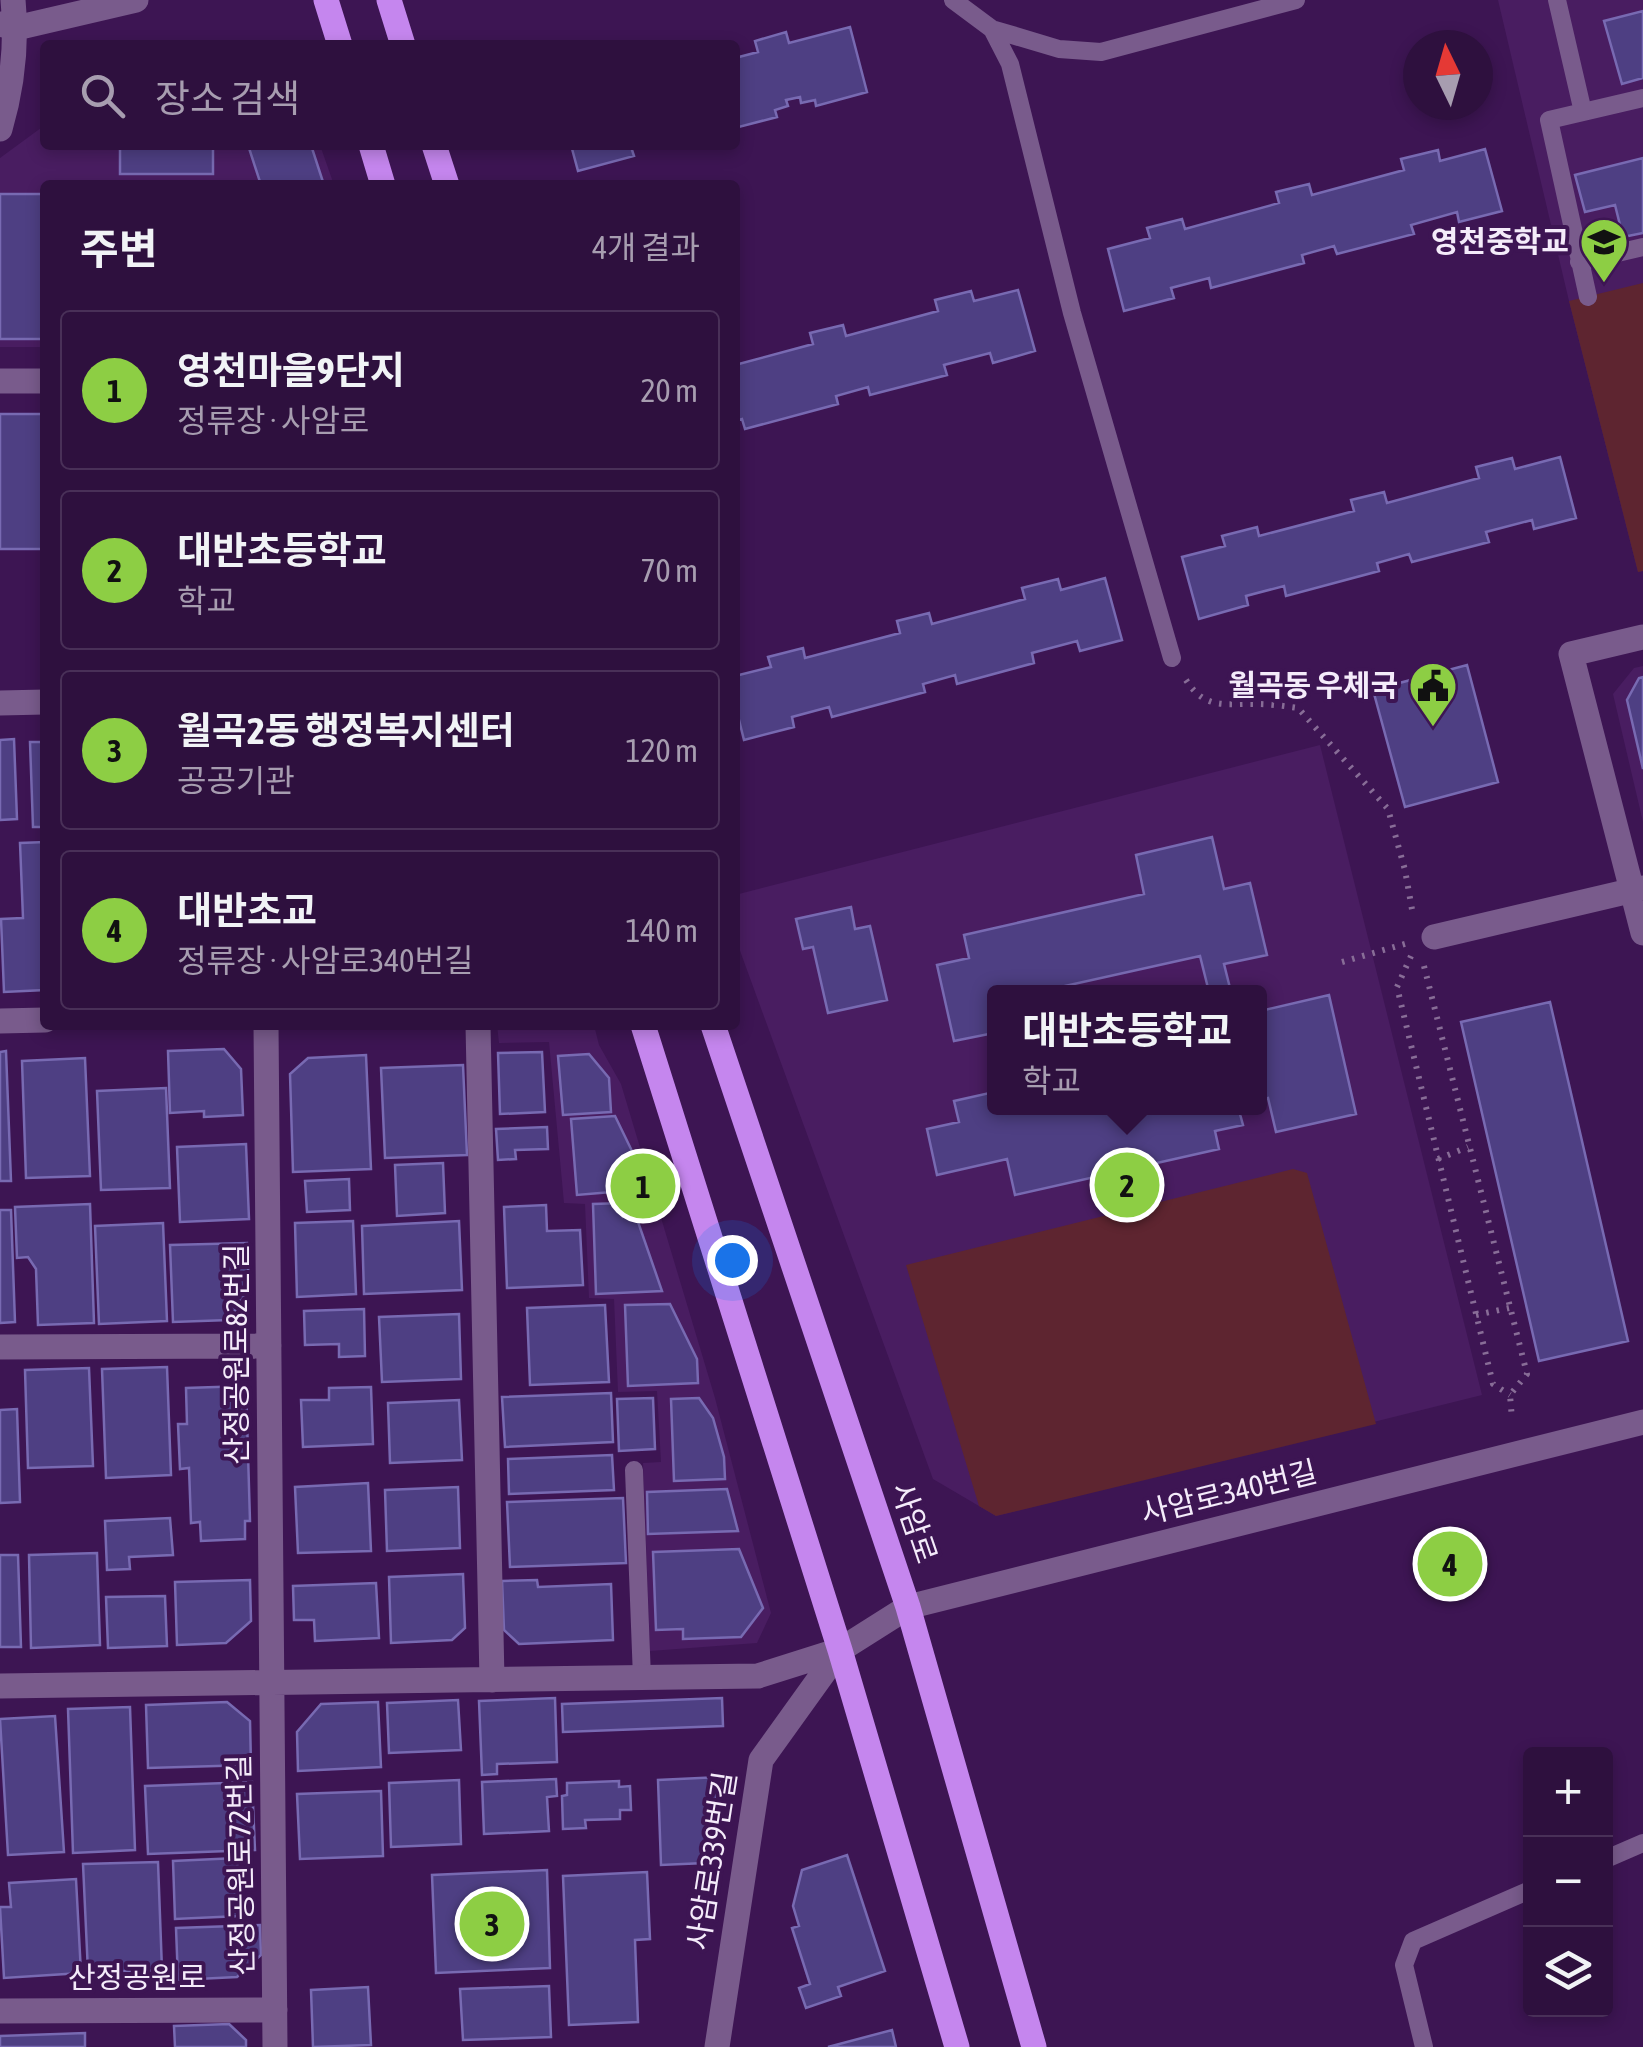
<!DOCTYPE html>
<html lang="ko">
<head>
<meta charset="utf-8">
<style>
	:root { --surface:#2e103e; --page:#3a1e49; --text:#f1f3f6; --muted:#a79db0; --line:#493058; --accent:#8dce44 }
	body { margin:0; font-family:"Asap Condensed","Noto Sans KR",sans-serif; background:var(--page); color:var(--text) }
	.controls { position:absolute; right:30px; bottom:30px; display:grid; overflow:hidden; border-radius:10px; box-shadow:0 5px 15px #0003 }
	.controls button { width:90px; height:90px; display:grid; place-items:center; padding:0; border:0; border-bottom:2px solid var(--line); background:var(--surface); color:var(--text); font:50px sans-serif }
	.compass { position:absolute; left:1403px; top:30px; width:90px; height:90px; border-radius:50%; background:var(--surface); box-shadow:0 5px 15px #0003; rotate:355deg }
	.you { position:absolute; left:732px; top:1260px; width:35px; height:35px; margin:-25px; border:8px solid #fff; border-radius:50%; background:#1a73e8; box-shadow:0 0 0 15px #1a73e833 }
	.badge { display:grid; place-items:center; width:65px; height:65px; border-radius:50%; background:var(--accent); color:#111; font-size:32px; font-weight:700 }
	.pin { position:absolute; translate:-50% -50%; border:5px solid #fff; box-shadow:0 2px 10px #0006 }
	.popup { position:absolute; left:987px; top:985px; width:280px; height:130px; box-sizing:border-box; display:grid; place-content:center; border-radius:10px; background:var(--surface); filter:drop-shadow(0 2px 8px #0005); font-size:32px; white-space:nowrap; color:var(--muted) }
	.popup b { font-size:38px; color:var(--text) }
	.popup::after { content:''; position:absolute; left:50%; top:100%; margin-left:-20px; border:20px solid transparent; border-top-color:var(--surface) }
	.list { margin:0; padding:0; list-style:none }
	h2 { display:flex; justify-content:space-between; align-items:center; height:130px; margin:0; padding:0 40px; font-size:42px }
	h2 small { font-size:32px; font-weight:400; color:var(--muted) }
	.list li { display:grid; grid-template-columns:65px 1fr auto; gap:30px; align-items:center; box-sizing:border-box; height:160px; margin:0 20px 20px; padding:0 20px; border:2px solid var(--line); border-radius:10px }
	.list b { display:block; font-size:38px; white-space:nowrap }
	.list p { margin:0; font-size:32px; white-space:nowrap; color:var(--muted) }
	.list em { font-size:32px; font-style:normal; color:var(--muted) }
	.icon { flex:none; width:55px; height:55px; fill:none; stroke:currentColor; stroke-width:2; stroke-linecap:round; stroke-linejoin:round }
	.map { position:relative; flex:none; width:1643px; height:2047px; overflow:hidden }
	.search { position:absolute; background:var(--surface); box-shadow:0 5px 15px #0003; left:40px; top:40px; width:700px; height:110px; display:flex; align-items:center; gap:25px; box-sizing:border-box; padding:0 35px; border-radius:10px; color:var(--muted); font-size:38px }
	.panel { position:absolute; background:var(--surface); box-shadow:0 5px 15px #0003; left:40px; top:180px; width:700px; height:850px; border-radius:10px }
	.map>svg:first-child { display:block }
</style>
</head>
<body>
<div class="map">
<svg width="1643" height="2047" viewBox="0 0 1643 2047">
	<rect width="100%" height="100%" fill="#3d1553"/>
	<path fill="#491d61" fill-rule="evenodd" d="M1498 0H1643V571L1638 572 1569 301Z
		M45 125V145H320L334 185H45V347H0V158Z
		M1643 666V822L1613 694 1634 668Z
		M1320 745 1482 1395 996 1516 933 1479 735 937V895ZM994 992H1260V1108H994Z
		M497 1025H594L599 1045 621 1084 715 1398 771 1613 757 1643 650 1651 643 1463 661 1462 657 1391 618 1392 614 1299 589 1298 585 1204 564 1203 549 1042 499 1043Z"/>
	<path fill="#5e2530" d="M1643 283V571L1638 572 1569 301Z
		M1293 1169 1307 1173 1376 1424 996 1516 979 1506 906 1265Z"/>
	<path fill="#4e3f83" stroke="#786ab2" stroke-width="2.5" d="M1643 11V78L1622 84 1604 21Z
		M850 27 867 92 816 106 815 100 801 103 800 97 786 100 788 106 775 110 777 117 735 128V58L758 52 755 41 786 32 789 43Z
		M120 145H213V174H120Z
		M248 145H311L324 185H261Z
		M571 145H639L631 147 634 156 578 171Z
		M1485 149 1502 211 1459 222 1457 212 1411 225 1414 234 1337 254 1334 246 1302 255 1304 263 1211 288 1209 278 1171 288 1174 298 1124 311 1108 249 1150 238 1147 228 1182 219 1185 229 1279 203 1276 192 1309 184 1312 195 1404 170 1401 159 1438 150 1440 161Z
		M1643 158V233L1623 237 1615 205 1585 212 1575 175Z
		M0 194H45V339H0Z
		M1018 290 1035 351 993 363 990 353 944 365 947 375 870 395 868 387 836 396 838 404 745 429 742 419 735 421V365L813 344 810 333 843 325 846 336 938 311 935 300 971 291 974 301Z
		M0 414H45V549H0Z
		M1560 457 1576 518 1534 529 1532 520 1486 532 1489 542 1412 562 1409 554 1377 563 1379 571 1286 596 1284 586 1246 596 1248 605 1199 619 1182 557 1225 546 1222 536 1257 527 1259 536 1354 511 1351 500 1384 492 1387 503 1479 478 1476 467 1512 458 1515 469Z
		M1105 578 1122 640 1080 651 1077 641 1032 653 1034 663 957 684 955 675 923 684 925 692 832 717 829 707 792 717 794 727 744 740 735 704V676L771 667 768 657 803 648 805 658 900 633 897 621 929 613 932 624 1025 599 1022 588 1058 579 1061 590Z
		M1467 665 1498 782 1405 807 1373 690Z
		M1643 677V769L1627 700 1639 678Z
		M14 739 17 819 0 820V740Z
		M30 742H45V827H33Z
		M1212 837 1224 889 1250 883 1267 955 1224 964 1231 992H1209L1200 956 1038 992H994V1033L954 1041 937 965 969 958 964 935 1144 894 1136 855Z
		M45 842V990L4 992 1 919 23 918 20 843Z
		M851 907 855 929 870 926 887 1000 828 1013 813 947 803 949 796 919Z
		M1329 995 1356 1114 1276 1132 1268 1098 1260 1100V1011Z
		M1550 1002 1628 1341 1539 1361 1461 1022Z
		M224 1049 241 1069 243 1115 204 1117V1111L170 1113 168 1051Z
		M6 1051 11 1181H0V1052Z
		M542 1052 545 1112 500 1114 498 1053Z
		M589 1054 609 1078 611 1112 563 1115 558 1056Z
		M366 1055 371 1169 293 1172 290 1074 308 1058Z
		M85 1058 90 1176 26 1178 22 1061Z
		M463 1065 467 1155 385 1158 381 1068Z
		M166 1088 170 1188 101 1190 97 1091Z
		M994 1092V1108H1257V1111L1240 1114 1243 1125 1215 1131 1219 1149 1015 1195 1007 1159 937 1175 927 1129 959 1122 954 1101Z
		M615 1116 632 1151 635 1190 577 1195 571 1119Z
		M547 1127 548 1149 515 1150 516 1159 498 1160 496 1129Z
		M246 1144 249 1219 180 1222 177 1147Z
		M443 1163 445 1213 397 1216 395 1165Z
		M349 1179 350 1210 307 1212 305 1181Z
		M623 1203V1217L636 1216 662 1291 596 1294 593 1204Z
		M90 1204 94 1323 38 1325 36 1269 28 1257 17 1258 15 1207Z
		M546 1205 547 1231 580 1230 583 1285 507 1288 504 1207Z
		M0 1210H11L15 1322 0 1323Z
		M353 1221 356 1294 297 1297 295 1223Z
		M459 1221 462 1290 364 1294 362 1226Z
		M163 1223 167 1321 99 1324 95 1226Z
		M247 1243 249 1289 229 1320 173 1322 170 1245Z
		M670 1304 697 1359 698 1383 628 1386 625 1305Z
		M605 1305 609 1382 530 1385 527 1308Z
		M364 1309 365 1356 339 1357V1344L305 1345 304 1311Z
		M459 1314 461 1379 382 1382 379 1317Z
		M167 1367 171 1475 106 1478 102 1369Z
		M89 1368 93 1466 28 1468 25 1370Z
		M246 1386 250 1521H245V1539L201 1541 200 1522 191 1523 189 1468 180 1469 178 1424H187L186 1388Z
		M371 1387 373 1444 303 1447 301 1400H329V1388Z
		M611 1393 613 1442 505 1447 502 1397Z
		M653 1398 655 1449 619 1451 617 1399Z
		M699 1398 713 1418 724 1457 725 1479 674 1481 671 1399Z
		M459 1400 462 1460 390 1463 388 1403Z
		M17 1409 20 1502 0 1503V1410Z
		M612 1455 614 1490 509 1494 508 1459Z
		M368 1483 371 1551 298 1553 295 1487Z
		M458 1487 460 1548 387 1551 385 1490Z
		M727 1489 738 1531 648 1534 647 1492Z
		M623 1498 626 1563 510 1567 507 1502Z
		M170 1518 173 1555 129 1557 130 1569 107 1570 105 1521Z
		M739 1549 763 1608 741 1637 683 1639V1629L656 1630 653 1552Z
		M97 1553 100 1645 31 1648 29 1555Z
		M0 1555H18L21 1647H0Z
		M463 1574 465 1628 452 1640 391 1643 389 1577Z
		M250 1580 251 1621 226 1643 177 1645 175 1582Z
		M537 1580 538 1587 611 1584 613 1640 519 1644 504 1630 502 1581Z
		M376 1583 379 1638 315 1641 314 1620H294L293 1586Z
		M165 1596 167 1646 108 1648 106 1597Z
		M555 1698 557 1762 497 1764V1774L482 1775 479 1701Z
		M722 1698 723 1726 563 1732 562 1704Z
		M458 1700 461 1750 389 1753 387 1703Z
		M227 1702 250 1721 251 1765 148 1768 146 1705Z
		M378 1702 381 1767 298 1771 297 1732 321 1704Z
		M130 1707 135 1850 73 1853 68 1709Z
		M55 1716 64 1852 8 1855 0 1719Z
		M720 1777 705 1863 661 1865 658 1780Z
		M556 1779 557 1796 547 1797 549 1831 484 1834 482 1782Z
		M459 1780 461 1844 391 1847 389 1783Z
		M619 1781V1787L630 1786 631 1810H620V1819L585 1820 586 1828 563 1829 562 1796 567 1795V1783Z
		M252 1782 255 1850 148 1854 145 1786Z
		M381 1791 383 1856 300 1859 297 1794Z
		M847 1855 885 1971 838 1987 841 1996 806 2008 799 1988 810 1984 792 1928 799 1926 793 1906 802 1870Z
		M237 1858 240 1916 175 1919 173 1861Z
		M158 1862 162 1970 88 1972 83 1864Z
		M547 1870 550 1968 436 1973 432 1875Z
		M647 1872 650 1939 635 1940 638 2022 569 2025 563 1876Z
		M76 1879 81 1973 4 1978 0 1907H11L9 1883Z
		M260 1925 261 1955 237 1977 178 1980 176 1928Z
		M549 1986 551 2037 463 2040 460 1989Z
		M368 1987 371 2045 313 2047 311 1990Z
		M229 2024 246 2040V2047H175L174 2026Z
		M892 2030 896 2047H828Z
		M85 2033V2047H0V2036Z"/>
	<g fill="none" stroke-linecap="round" stroke-linejoin="round">
		<path stroke="#886d97" stroke-width="6" stroke-dasharray="2.5 8" stroke-linecap="butt" d="M1186 680C1206 711 1226 703 1257 704 1270 704 1284 706 1298 708L1388 809 1405 870 1413 915
			M1411 956 1397 987 1493 1384 1510 1395
			M1342 962 1408 943
			M1424 966 1527 1374 1510 1395 1512 1419
			M1438 1159 1468 1147
			M1476 1315 1509 1308"/>
		<path stroke="#795b8c" stroke-width="18" d="M953 0 992 29 1010 64 1072 313 1172 658
			M1557 0 1583 112
			M992 29 1059 49 1101 52 1296 0
			M1579 262 1643 247
			M1588 297 1549 120 1643 98
			M634 1470 642 1678
			M1606 1859 1643 1843
			M1424 2047 1404 1965 1413 1941 1530 1890"/>
		<path stroke="#795b8c" stroke-width="25" d="M0 24 16 28 136 0
			M0 129C12 88 17 42 13 0
			M0 381H45
			M1643 637 1571 654 1643 933
			M0 703 45 702
			M1434 937 1643 888
			M0 1021 45 1020
			M266 1025 275 2047
			M478 1025 492 1680
			M0 1347 269 1346
			M0 1686 758 1676 840 1650 908 1607 1643 1422
			M0 2011 275 2010
			M717 2047 761 1760 840 1650"/>
		<path stroke="#c586ee" stroke-width="25" d="M326 0 340 45
			M389 0 403 45
			M371 145 383 185
			M434 145 447 185
			M643 1025 840 1650 957 2047
			M713 1025 908 1607 1034 2047"/>
	</g>
	<defs>
		<g id="school-pin" transform="scale(2.5)"><path d="M0 17L-7.5 6A9.5 9.5 0 1 1 7.5 6Z" fill="#8dce44" stroke="#3d1553"/><path d="M0-5L7-2L0 1L-7-2ZM-4 1L0 2.5L4 1V4Q0 6-4 4Z" fill="#111"/></g>
		<g id="civic-pin" transform="scale(2.5)"><path d="M0 17L-7.5 6A9.5 9.5 0 1 1 7.5 6Z" fill="#8dce44" stroke="#3d1553"/><path d="M-.6-6.5H3V-4.5H.6V-3L4-1V1h2V6H-6V1h2V-1L-.6-3ZM-1.2 2.5V6h2.4V2.5Z" fill="#111"/></g>
	</defs>
	<g fill-rule="evenodd">
		<use href="#school-pin" x="1604" y="242"/>
		<use href="#civic-pin" x="1433" y="686"/>
	</g>
	<g text-anchor="middle" stroke-width="8" stroke-linejoin="round" paint-order="stroke">
		<g font-size="30" font-weight="bold" fill="#f4ebfa" stroke="#3d1553" text-anchor="end">
			<text x="1569" y="252">영천중학교</text>
			<text x="1398" y="696">월곡동 우체국</text>
		</g>
		<g font-size="30" fill="#f4ebfa" stroke="#3d1553">
			<text transform="translate(237 1354) rotate(-90)" y="10">산정공원로82번길</text>
			<text transform="translate(1229 1493) rotate(-14)" y="10">사암로340번길</text>
			<text transform="translate(914 1523) rotate(71)" y="10">사암로</text>
			<text transform="translate(712 1861) rotate(-81)" y="10">사암로339번길</text>
			<text transform="translate(241 1865) rotate(-91)" y="10">산정공원로72번길</text>
			<text x="137" y="1988">산정공원로</text>
		</g>
	</g>
</svg>
<div class="controls">
<button>+</button>
<button>−</button>
<button><svg class="icon" aria-label="layers" viewBox="0 0 24 24"><path d="M12 4l9 5-9 5-9-5zM3 14l9 5 9-5"/></svg></button>
</div>
<svg class="compass" viewBox="-18 -18 36 36"><path d="M0-13l5 13h-10z" fill="#e53935"/><path d="M0 13l5-13h-10z" fill="#a79db0"/></svg>
<div class="you"></div>
<div class="pin badge" style="left:643px;top:1186px">1</div>
<div class="pin badge" style="left:1127px;top:1185px">2</div>
<div class="popup"><b>대반초등학교</b>학교</div>
<div class="pin badge" style="left:492px;top:1924px">3</div>
<div class="pin badge" style="left:1450px;top:1564px">4</div>
<div class="search"><svg class="icon" aria-label="search" viewBox="0 0 24 24"><circle cx="10" cy="10" r="6"/><path d="M15 15l6 6"/></svg>장소 검색</div>
<section class="panel">
<h2>주변<small>4개 결과</small></h2>
<ul class="list">
<li><span class="badge">1</span><div><b>영천마을9단지</b><p>정류장 · 사암로</p></div><em>20 m</em></li>
<li><span class="badge">2</span><div><b>대반초등학교</b><p>학교</p></div><em>70 m</em></li>
<li><span class="badge">3</span><div><b>월곡2동 행정복지센터</b><p>공공기관</p></div><em>120 m</em></li>
<li><span class="badge">4</span><div><b>대반초교</b><p>정류장 · 사암로340번길</p></div><em>140 m</em></li>
</ul>
</section>
</div>
</body>
</html>
